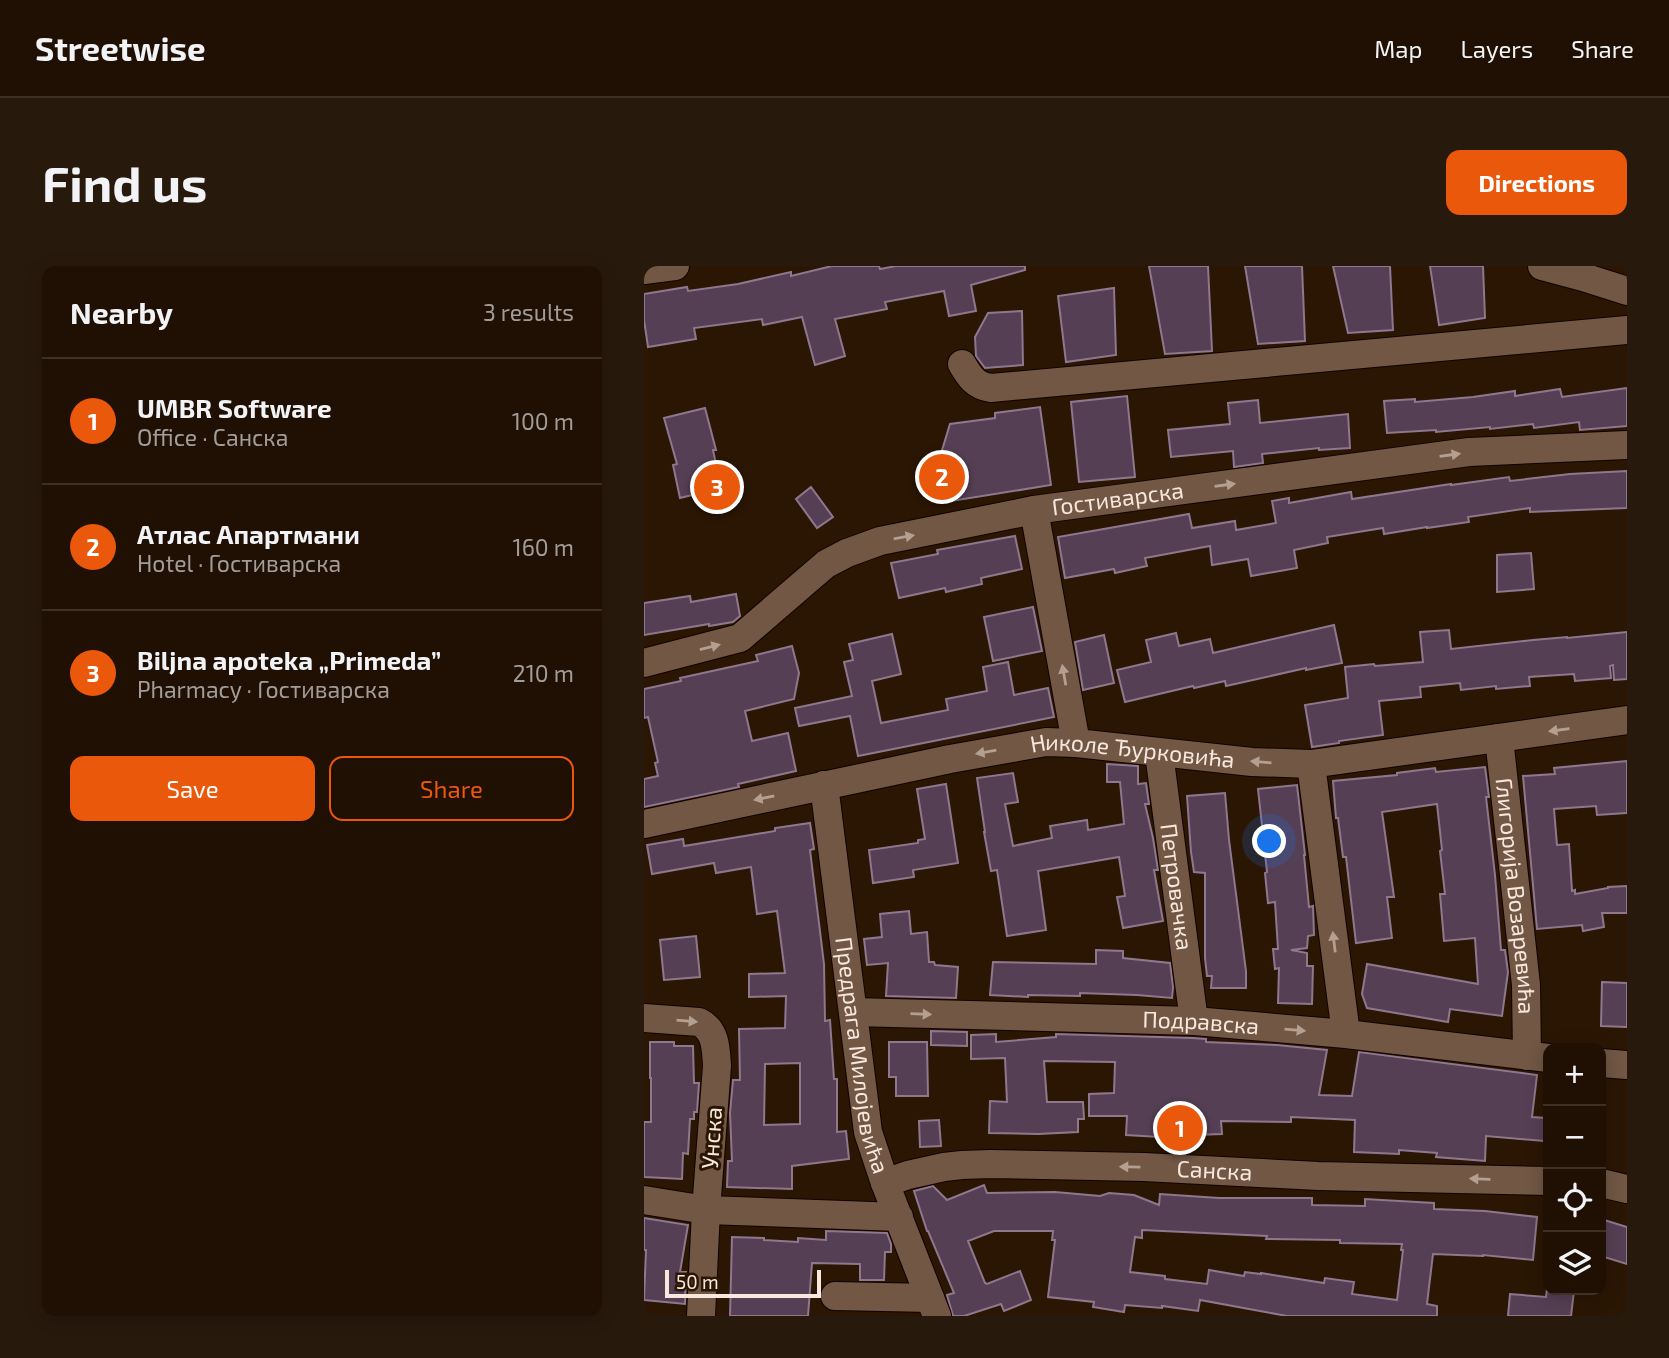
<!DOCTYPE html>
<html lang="en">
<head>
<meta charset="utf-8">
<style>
	:root { --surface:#201003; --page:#28190d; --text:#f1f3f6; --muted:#a29d9a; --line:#3d3025; --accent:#ea580c }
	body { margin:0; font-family:"Exo 2",sans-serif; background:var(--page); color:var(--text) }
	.controls { position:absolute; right:21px; bottom:21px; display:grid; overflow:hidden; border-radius:14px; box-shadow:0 4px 18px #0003 }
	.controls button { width:63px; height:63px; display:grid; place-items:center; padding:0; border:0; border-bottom:2px solid var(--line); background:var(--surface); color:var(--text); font:35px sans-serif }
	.scale { position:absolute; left:21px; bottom:18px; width:156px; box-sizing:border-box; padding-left:7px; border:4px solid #f7e7dc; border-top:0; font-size:19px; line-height:24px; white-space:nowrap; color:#f7e7dc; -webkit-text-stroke:5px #2b1604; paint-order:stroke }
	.you { position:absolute; left:626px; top:576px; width:24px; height:24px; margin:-18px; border:5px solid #fff; border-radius:50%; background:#1a73e8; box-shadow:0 0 0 10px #1a73e833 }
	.badge { display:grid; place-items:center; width:46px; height:46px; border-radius:50%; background:var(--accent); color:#fff; font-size:23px; font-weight:700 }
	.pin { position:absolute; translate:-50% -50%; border:4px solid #fff; box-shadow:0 2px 7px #0006 }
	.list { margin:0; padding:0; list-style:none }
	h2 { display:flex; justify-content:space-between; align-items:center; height:91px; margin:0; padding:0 28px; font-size:30px }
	h2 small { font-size:23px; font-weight:400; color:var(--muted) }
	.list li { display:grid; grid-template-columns:46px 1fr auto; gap:21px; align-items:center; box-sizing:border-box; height:126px; padding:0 28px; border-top:2px solid var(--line) }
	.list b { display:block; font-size:26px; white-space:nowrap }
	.list p { margin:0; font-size:23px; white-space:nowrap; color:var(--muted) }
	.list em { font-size:23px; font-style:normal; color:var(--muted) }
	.actions { display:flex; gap:14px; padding:21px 28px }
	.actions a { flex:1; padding:16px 0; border:2px solid var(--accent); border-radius:14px; text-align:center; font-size:24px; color:var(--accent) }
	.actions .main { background:var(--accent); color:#fff }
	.icon { flex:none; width:38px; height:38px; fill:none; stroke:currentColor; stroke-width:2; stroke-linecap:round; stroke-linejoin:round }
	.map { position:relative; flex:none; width:983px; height:1050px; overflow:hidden; border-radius:14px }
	header { display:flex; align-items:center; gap:42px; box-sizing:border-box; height:98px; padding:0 35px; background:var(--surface); border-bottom:2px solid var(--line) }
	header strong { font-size:33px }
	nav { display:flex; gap:38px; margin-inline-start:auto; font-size:24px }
	.intro { display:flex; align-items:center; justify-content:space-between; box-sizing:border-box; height:168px; padding:0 42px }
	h1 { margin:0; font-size:49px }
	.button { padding:18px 32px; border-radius:14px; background:var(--accent); color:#fff; font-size:24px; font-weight:700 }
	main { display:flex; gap:42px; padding:0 42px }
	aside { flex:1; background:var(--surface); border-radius:14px; box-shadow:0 4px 18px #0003 }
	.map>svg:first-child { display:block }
</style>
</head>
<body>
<header>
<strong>Streetwise</strong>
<nav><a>Map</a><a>Layers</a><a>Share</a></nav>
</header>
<div class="intro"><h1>Find us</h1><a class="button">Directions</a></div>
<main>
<aside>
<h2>Nearby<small>3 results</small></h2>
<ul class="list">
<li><span class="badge">1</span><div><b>UMBR Software</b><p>Office · Санска</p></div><em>100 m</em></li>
<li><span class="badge">2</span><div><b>Атлас Апартмани</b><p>Hotel · Гостиварска</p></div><em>160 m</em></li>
<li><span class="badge">3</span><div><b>Biljna apoteka „Primeda”</b><p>Pharmacy · Гостиварска</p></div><em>210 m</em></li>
</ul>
<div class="actions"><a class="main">Save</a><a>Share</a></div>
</aside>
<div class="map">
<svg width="983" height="1050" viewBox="0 0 983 1050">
	<rect width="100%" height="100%" fill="#2b1604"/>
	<path fill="#553f54" stroke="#8f778e" stroke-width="2" fill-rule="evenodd" d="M188 0H235L236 3 252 0H381V4L327 19 332 45 305 50 300 25 241 36 243 43 191 53 201 90 171 99 158 51 119 59 118 53 50 62 52 73 4 81 0 54V28L43 21 44 25 94 18 147 6V10Z
		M505 0H564L568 85 521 88Z
		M601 0H658L661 75 614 78Z
		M689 0H746L749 64 704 67Z
		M786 0H839L841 52 795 59Z
		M470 22 472 89 422 96 414 30Z
		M378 45 379 99 341 102 332 90 331 71 344 47Z
		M983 122V160L936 164 935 156 890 162 889 158 846 163V161L792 166V164L743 167 740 135 771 133V136L829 131 871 125V130L916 123 918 131Z
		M483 130 491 211 435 216 427 136Z
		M614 134 616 157 704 148 706 182 675 184V182L618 188 619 197 590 201 589 185 527 191 524 164 586 158 584 137Z
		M396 141 407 219 295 237 285 227 306 158 351 152V147Z
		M61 142 72 184H69L77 222 36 232 29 199 33 198 20 152Z
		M983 205V242L886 246V242L824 251 825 256 783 262V261L740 268 739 262 683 271 684 277 650 284 653 302 607 310 604 293 568 299 566 280 501 292 503 300 471 307 470 303 421 312 414 271 545 248 548 262 591 255 592 264 632 257 628 235 645 232V237L707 226 708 233 807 218V219L865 211 866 215 926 208Z
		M167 221 189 251 173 262 152 233Z
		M371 270 378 303 337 312 338 318 302 326 301 322 255 332 247 297 294 288 293 284Z
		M887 287 890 323 853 326V289Z
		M92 328 96 350 89 356 65 360V358L0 369V337L46 330 47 336Z
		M389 341 398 385 349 395 340 351Z
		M690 359 698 397 662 404V402L582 420 581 415 550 422 549 420 481 436 473 404 507 396 502 374 532 367 535 380 566 373 569 387Z
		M805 364 807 383 889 374 923 371V372L983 366V413L970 414 969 399 966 400 967 412 931 415 930 408 885 411 886 420 852 423V420L817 424 816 417 776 421 777 431 735 435 739 469 695 475V477L668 481 661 439 704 432 701 401 730 398 731 400 779 396 776 366Z
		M248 368 257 408 228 415 237 457 304 444 302 433 343 425 339 401 364 396 370 429 404 422 410 451 214 490 206 450 155 460 151 442 208 430 200 396 209 394 205 378Z
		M460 369 470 417 439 424 431 376Z
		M148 380 155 407 150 433 101 445 108 475 144 467 152 505 94 518 95 521 0 541V513L14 510 11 497 14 496 4 451 0 452V423L37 415 36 412 114 395 112 389Z
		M983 495V547L953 549 952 540 910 543 913 579 925 578 928 625 931 624V628L964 622V621L983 620V647H958L960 661 939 665 938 659 893 663 879 510 911 508 910 502Z
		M463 498 494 500V518L502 517 505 538H501L509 572 514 604H510L519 655 479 662 473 631 481 630 475 591 394 605 402 664 363 670 353 604 347 605 340 566H341L333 512 369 507 374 536 361 538 369 580 408 572 406 560 443 554 444 564 480 558 476 516H463Z
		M841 501 845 531H842L851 609 857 684H861L864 706 858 750 806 743 804 756 723 742 718 728 723 698 834 718 831 672 800 675 796 628H801L796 585 798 584 793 538 738 546 750 631H743L748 672 712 677 702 591H699L694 552H692L689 515 753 509V507L791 502 792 506Z
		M302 518 314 597 269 604 270 611 229 617 225 584 274 577V574L281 573 273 523Z
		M653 519 661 589H660L665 641 669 640 670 669 664 670 663 682 647 684 663 687V700H669L668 738 634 737 635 702 631 703 629 683H634L631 636 624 637 621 607 623 606 614 523Z
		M581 527 585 574 602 705V722H567L568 710H563L561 692V607L550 606 547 586 543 530Z
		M166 557 170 583 166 584 180 698 181 755 186 754 190 813H193V866L202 865 205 893 148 900V923L83 921 84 895H88L86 847 89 814H96L95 763 141 762 142 730 105 731V708L141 707 133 645 113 648 107 601 72 607 70 597 8 608 3 579 39 573 40 580 131 565V562ZM156 797V858L120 859 121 798Z
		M265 645 267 668 283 666 285 696H290L291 699 314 701 312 732 242 730 244 697 223 699 220 673 238 671 236 648Z
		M52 670 56 711 20 714 16 674Z
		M452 684 479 685V692L526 697 529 721 528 732 493 729 436 727V730L384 729V731L346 729 349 696 452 698Z
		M958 716 983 717V761L957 760Z
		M287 765 323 766V780L287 779Z
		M352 768V776L412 771V768L549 772 562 773V776L633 779 683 784 675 829 708 830 715 786 893 809 888 851 902 852 900 875 842 870 841 895 792 891 793 887 755 884V888L710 886 711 854 647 851V856L577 855 578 868 551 869V859H547V854L516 855 515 871 482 869 483 850H445V828L470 827 471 796 400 795 403 836H439L440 853H434V866L394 868 345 867 346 835 363 836 361 792 327 793V769Z
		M6 776H30V780H49L50 817H55L53 846H50V853H46L44 888 39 887 38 913 0 911V856H7V812H6Z
		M245 776H283L284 830H252V811H245Z
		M295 854 297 880 276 881 275 855Z
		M340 919 343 927 411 926 456 930 465 927 490 929 515 939 516 928 575 932H668V939L721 940V933L790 937V943L841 945 893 951 889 994 839 989V990L789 988 783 1038 793 1040V1050H643L556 1034 554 1045 518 1040V1042L481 1039 480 1046 449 1041 450 1036 404 1031 411 974H408L409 965H350L324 975 341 1017 343 1018 376 1005 387 1034 360 1045 357 1038 320 1050H309L303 1029 310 1027 284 965H283L270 925 289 920 303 934ZM498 964 623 970 622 973 696 974V977L758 978 757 984H759L753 1034 708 1028 710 1016 681 1012 680 1017 617 1007V1008L601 1006 600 1010 565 1004 563 1018 521 1013V1010L486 1006 491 971 498 972Z
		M0 952 44 959 36 1006H42L41 1038 0 1034 2 984H0Z
		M957 953 983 961V998L957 990Z
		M182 965 243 967 247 978V986H241L240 1014H216V998L168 997 164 1050H86L88 971 120 972V974L154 976V972L182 974Z
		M903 1022 904 1024 930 1025 927 1050H864L866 1028 902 1031Z"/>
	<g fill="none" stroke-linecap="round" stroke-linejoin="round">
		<g stroke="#130200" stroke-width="30">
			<g id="minor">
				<path d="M898 0 939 11 983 25"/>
				<path d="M0 4 31 0"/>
				<path d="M318 98C325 110 331 120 347 122L983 64"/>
				<path d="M390 244 432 477"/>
				<path id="s1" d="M0 397 96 372 182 298 203 287 236 275 390 244 825 186 983 179"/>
				<path id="s2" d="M855 472 882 719 883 790"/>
				<path id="s3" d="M515 487 550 755"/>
				<path d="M667 498 702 768"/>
				<path id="s4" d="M180 519 224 866 241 917 293 1050"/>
				<path id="s5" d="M0 558 306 493 402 476 432 477 608 496 667 498 983 454"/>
				<path id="s6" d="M209 746 550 755 702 768 904 792"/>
				<path d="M0 752 55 756C72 764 72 783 73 800L62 944 57 1050"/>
				<path d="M957 797 983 799"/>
				<path id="s7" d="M241 917 264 909 300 901 318 899 346 898 500 901 674 910 904 915"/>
				<path d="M957 917 983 923"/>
				<path d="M0 934 62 944 255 951"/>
				<path d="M191 1030 286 1032"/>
			</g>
		</g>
		<use href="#minor" stroke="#715744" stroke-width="28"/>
	</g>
	<defs><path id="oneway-solid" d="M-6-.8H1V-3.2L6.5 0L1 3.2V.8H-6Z" transform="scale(1.75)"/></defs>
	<g fill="#b49f90">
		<use href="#oneway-solid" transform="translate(806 189) rotate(-8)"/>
		<use href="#oneway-solid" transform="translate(581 219) rotate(-8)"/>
		<use href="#oneway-solid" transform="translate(260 271) rotate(-10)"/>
		<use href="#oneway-solid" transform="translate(66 381) rotate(-14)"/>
		<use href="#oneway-solid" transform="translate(420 409) rotate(-100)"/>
		<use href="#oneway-solid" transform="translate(915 464) rotate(172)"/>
		<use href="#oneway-solid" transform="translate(342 486) rotate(170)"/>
		<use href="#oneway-solid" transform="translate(617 496) rotate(-175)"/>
		<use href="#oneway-solid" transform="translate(120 532) rotate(168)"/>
		<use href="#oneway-solid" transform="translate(690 676) rotate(-97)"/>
		<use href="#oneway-solid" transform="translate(277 748) rotate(2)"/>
		<use href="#oneway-solid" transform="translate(43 755) rotate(5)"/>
		<use href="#oneway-solid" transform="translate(651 764) rotate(5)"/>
		<use href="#oneway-solid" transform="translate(486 901) rotate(-179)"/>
		<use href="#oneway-solid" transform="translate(836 913) rotate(-178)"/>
	</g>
	<g text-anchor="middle" stroke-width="6" stroke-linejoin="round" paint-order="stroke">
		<g font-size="23" fill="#f7e7dc" stroke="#2b1604">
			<text dy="8" stroke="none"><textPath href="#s1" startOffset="513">Гостиварска</textPath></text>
			<text dy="8" stroke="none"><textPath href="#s5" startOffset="497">Николе Ђурковића</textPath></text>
			<text dy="8" stroke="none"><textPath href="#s3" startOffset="135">Петровачка</textPath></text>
			<text dy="8" stroke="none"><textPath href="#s2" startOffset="159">Глигорија Возаревића</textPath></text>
			<text dy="8" stroke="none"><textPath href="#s6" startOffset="348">Подравска</textPath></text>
			<text dy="8" stroke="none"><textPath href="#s4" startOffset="273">Предрага Милојевића</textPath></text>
			<text transform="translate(68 872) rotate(-86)" y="8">Унска</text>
			<text dy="8" stroke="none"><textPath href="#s7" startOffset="332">Санска</textPath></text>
		</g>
	</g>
</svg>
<div class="controls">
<button>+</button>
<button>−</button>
<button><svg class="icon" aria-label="locate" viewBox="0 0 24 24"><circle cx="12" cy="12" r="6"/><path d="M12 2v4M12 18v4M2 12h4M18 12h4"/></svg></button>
<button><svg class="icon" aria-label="layers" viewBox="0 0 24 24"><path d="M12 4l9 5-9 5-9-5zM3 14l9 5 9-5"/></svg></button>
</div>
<div class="scale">50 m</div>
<div class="you"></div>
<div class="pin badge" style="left:536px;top:862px">1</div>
<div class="pin badge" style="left:298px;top:211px">2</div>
<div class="pin badge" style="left:73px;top:221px">3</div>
</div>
</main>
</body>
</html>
